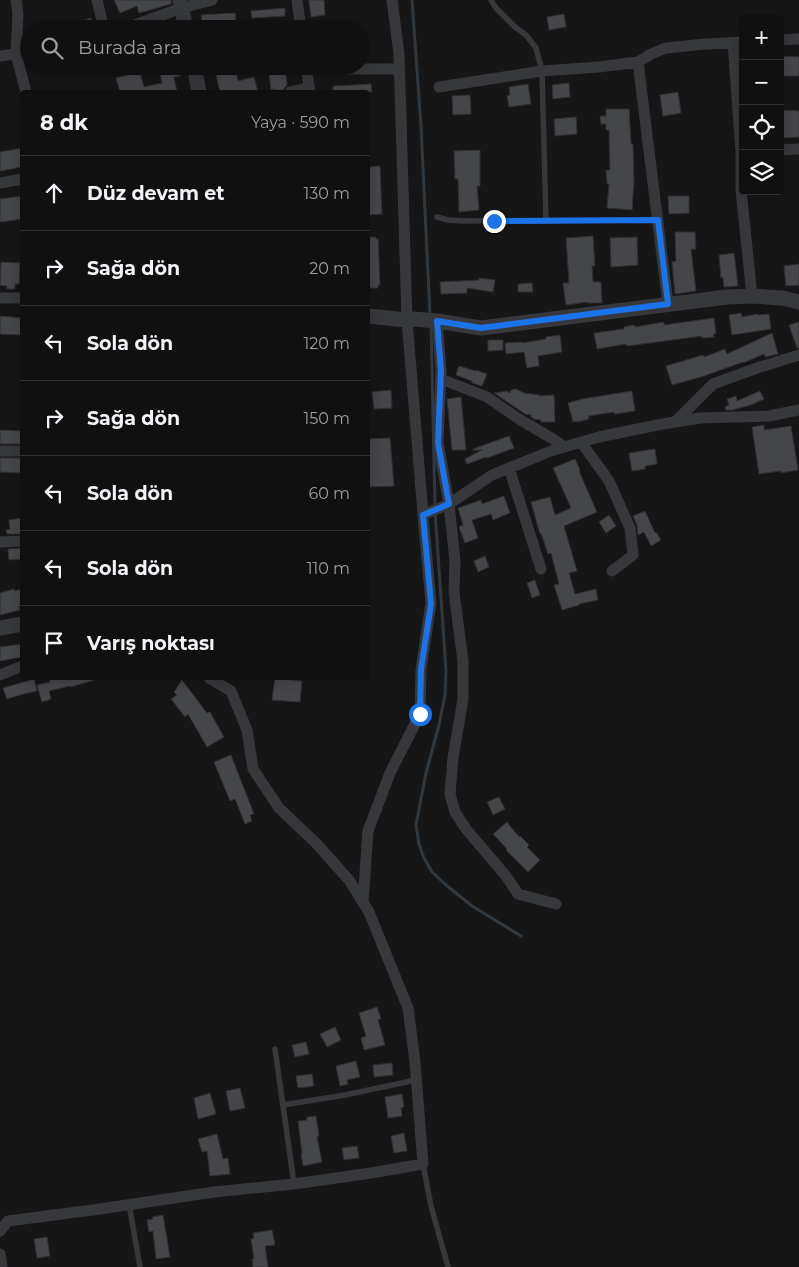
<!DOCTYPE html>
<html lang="tr">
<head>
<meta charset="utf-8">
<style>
	:root { --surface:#101011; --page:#1e1e1f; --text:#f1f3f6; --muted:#9c9d9f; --line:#303031 }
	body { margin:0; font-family:Montserrat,sans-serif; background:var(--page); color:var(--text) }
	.controls { position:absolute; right:15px; top:15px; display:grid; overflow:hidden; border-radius:5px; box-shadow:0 2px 12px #0003 }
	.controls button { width:45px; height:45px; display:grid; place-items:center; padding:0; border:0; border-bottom:1px solid var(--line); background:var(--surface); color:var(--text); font:25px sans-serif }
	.stop { position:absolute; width:15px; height:15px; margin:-11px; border:4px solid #1a73e8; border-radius:50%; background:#fff }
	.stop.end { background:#1a73e8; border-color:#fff; box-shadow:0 1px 5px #0008 }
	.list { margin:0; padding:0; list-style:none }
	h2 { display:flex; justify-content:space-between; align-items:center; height:65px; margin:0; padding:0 20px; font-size:21px }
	h2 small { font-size:16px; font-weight:400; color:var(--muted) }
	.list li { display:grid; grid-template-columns:32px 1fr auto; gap:15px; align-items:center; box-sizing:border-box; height:75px; padding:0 20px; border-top:1px solid var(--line) }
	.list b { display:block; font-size:19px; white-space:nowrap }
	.list em { font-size:16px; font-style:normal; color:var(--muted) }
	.icon { flex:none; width:28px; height:28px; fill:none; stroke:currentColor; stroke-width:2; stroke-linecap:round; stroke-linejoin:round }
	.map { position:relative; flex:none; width:799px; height:1267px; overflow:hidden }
	.search { position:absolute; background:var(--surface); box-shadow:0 2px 12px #0003; left:20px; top:20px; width:350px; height:55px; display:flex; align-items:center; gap:12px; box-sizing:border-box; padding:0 18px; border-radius:28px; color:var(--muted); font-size:19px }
	.panel { position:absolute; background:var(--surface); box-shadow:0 2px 12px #0003; left:20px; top:90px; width:350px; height:590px; border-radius:5px }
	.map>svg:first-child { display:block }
</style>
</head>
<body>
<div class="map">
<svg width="799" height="1267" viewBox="0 0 799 1267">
	<rect width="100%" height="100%" fill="#161617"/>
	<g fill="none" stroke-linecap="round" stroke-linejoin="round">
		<path stroke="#30393f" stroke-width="3" d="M412 0 421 126 430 316
			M431 325 435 506
			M435 512 444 641 446 672 445 695 439 725 426 773 416 825 419 844 424 858 432 872 446 885 472 906 521 936"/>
	</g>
	<path fill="#45464a" stroke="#303033" d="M114 0H171V4L139 13 137 6 120 13Z
		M309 0H324L325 15 311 17Z
		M285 8V16L252 18 251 11Z
		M235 13 237 29H203L201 15Z
		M564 14 566 27 549 30 547 17Z
		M91 18 94 29H64V27Z
		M780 56 799 57V76H780Z
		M158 66H177L180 76 174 77 177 92H120L116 78 140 72 144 87 162 83Z
		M214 66H235L238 81 254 77 258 92H220Z
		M268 66H285L287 85 283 90 275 91V89L271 90Z
		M569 83 570 97 553 99 552 85Z
		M371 84 372 92H333V86Z
		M528 84 531 104 509 107 507 96 510 95 509 87Z
		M678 92 681 113 663 116 660 95Z
		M470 95 471 114 453 115 452 96Z
		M606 109H629L631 144H633L634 182 632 210 607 208 609 184H607L606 170H610L609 130H606V124H601L600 116H606Z
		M780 110 799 111V137L780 138Z
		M576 117 577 134 555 136 554 119Z
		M22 148V167L0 171V152Z
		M480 150V186H477L479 210 459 212 458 179H455L454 151Z
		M380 166 382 214 368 215V167Z
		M22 196V219L0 222V199Z
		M668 196H689V213L669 214Z
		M675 232H695L696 249H691L696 291 675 294 672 262 676 261Z
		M593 236 595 266H592L593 282H601L602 303H588V302L566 305 563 283H569L566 238Z
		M368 237H375L376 239H378L380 285H378V288H368Z
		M637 237 638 265 611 267 610 238Z
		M734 253 738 286 724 287 723 277 721 278 719 255Z
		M1 262 20 263 19 284H15V289H7V286L0 285Z
		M799 264V285L786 286 784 266Z
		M479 278 495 280 493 292 467 288V293L441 294 440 282 479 280Z
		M532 283 533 292H518V284Z
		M741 313 742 317 758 314V315L769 314 771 329 732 335 729 315Z
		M0 316 22 318V335L0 334Z
		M714 318 716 334H713L714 337 702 338V336L627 346 626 344 597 349 594 333 624 329V327L634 325 635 327 664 322V325Z
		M799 322V348H797L789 325Z
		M772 333 778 354 765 357 764 354 743 363V362L701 377 672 385 666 366 703 355 704 357 725 349 727 354Z
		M560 335 562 352 538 356 539 366 527 368 524 352 506 354 505 343 522 342V343L546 339V337Z
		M488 340H503V350L488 351Z
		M459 366 476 371V370L487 374 482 386 472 383V381L456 375Z
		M516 389 524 393 539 395V396L554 395 555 422H541V420L534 419 531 417V415L525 414 494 393 507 391 510 393 511 390Z
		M391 390 392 408 374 409 372 392Z
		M632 391 635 411 615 414 614 412 588 416 589 419 577 422 576 421 573 422 568 403 582 399Z
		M760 391 764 399 751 405 732 410H726L725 407 729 405 727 399 736 396 737 401Z
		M461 397 466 450H452L447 399Z
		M764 425V430L791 426 798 470 781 473V471L759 474 752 427Z
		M0 430 22 431V444H0Z
		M509 436 514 448 487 458 486 457 467 464 465 459 482 450H473V449Z
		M390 438 394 486 368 487V439Z
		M655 449 657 464 645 466V469L632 471 629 453Z
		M0 458H22V473L0 472Z
		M575 459 580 470 579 471 597 512 564 526 577 571 569 573 575 594 596 589 598 600 579 604V605L562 610 554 585 559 584 551 553 548 554 541 533 540 534 531 502 550 497 555 515 571 508 553 468Z
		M504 496 510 513 493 520 491 514 472 520 478 538 465 543 459 527 463 525 458 508 481 500 482 504Z
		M645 511 655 533 656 532 661 540 651 546 644 532 638 535 637 525 633 516Z
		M609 515 616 526 606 533 599 522Z
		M22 518V534H7L6 530 10 529 9 520Z
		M22 548V559L9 560 8 549Z
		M485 556 489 567 478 572 474 561Z
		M535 580 540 595 532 598 527 583Z
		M14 589 15 591 22 589V605L19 606 20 610 0 615V593Z
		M22 644V657L0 661V647Z
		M49 678H94L95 680 70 687V686L49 691 51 699 42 702 37 685 50 682Z
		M275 678 302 681 300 702 272 700Z
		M34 679 37 691 19 695H20L7 699 3 688Z
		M182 680 207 713 210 712 224 737 207 747 188 714 185 717 171 699 177 695 174 692Z
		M231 755 254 814 250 815 252 821 245 824 235 799 230 801 214 762Z
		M499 797 505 809 493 815 487 802Z
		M507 822 519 837 520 836 529 845 527 847 540 860 528 872 506 850 507 849 493 834Z
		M377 1007 381 1019 378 1020 385 1045 364 1050 361 1038 366 1036 359 1013Z
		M335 1027 341 1040 327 1047 320 1034Z
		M306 1042 309 1054 295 1057 292 1045Z
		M356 1061 360 1077 347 1080 348 1084 340 1086 336 1066Z
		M392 1063 393 1075 374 1077 373 1065Z
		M312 1074 314 1086 298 1088 296 1076Z
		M240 1088 245 1108 230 1111 226 1091Z
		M210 1093 216 1114 198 1119 194 1098Z
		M402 1094 404 1107 401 1108 402 1116 388 1118 385 1097Z
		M316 1116 319 1136 317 1137 322 1162 303 1166 301 1154 302 1153 298 1121 307 1120V1117Z
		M404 1133 407 1151 394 1153 391 1136Z
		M217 1134 223 1159 228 1158 230 1174 210 1176 207 1151 202 1152 198 1139Z
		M357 1146 359 1158 344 1160 342 1148Z
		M163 1215 170 1257 156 1259 153 1231 149 1232 147 1220 153 1219 152 1217Z
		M272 1230 275 1245 265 1246 268 1267H253L252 1259H254L251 1239 254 1238 253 1233Z
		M47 1237 50 1256 37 1258 34 1239Z"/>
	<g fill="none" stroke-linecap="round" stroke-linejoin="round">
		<path stroke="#37383c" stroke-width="5.5" d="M491 0 496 8 515 27 526 35 536 48 542 71 546 221
			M437 217 448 220 462 221 658 220
			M275 1049 294 1184
			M283 1105 345 1095 416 1080
			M423 1164 431 1206 448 1267
			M129 1204 140 1267"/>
		<path stroke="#37383c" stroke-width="11" d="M16 0 18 14 16 54 26 92
			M97 0 104 29
			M297 0 301 29
			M123 29 182 8 212 0
			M780 40 799 39
			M733 43 741 151V190L752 296
			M0 56 29 52
			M638 62 668 304
			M306 66 310 92
			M306 69H399
			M439 87 542 71 599 67 638 62 651 54 666 48 705 44 743 42
			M290 92 309 88
			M780 150 799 149
			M0 183 22 179
			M0 298H22
			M437 321 441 370 438 443 449 504 455 561 454 592 463 661V699L453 758 450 794 455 812 466 829 506 876 518 894 556 904
			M441 379 487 397 519 419 553 439 564 447
			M675 422 713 384 760 367 799 355
			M581 442 609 481 630 528 633 555 612 571
			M0 451H22
			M509 468 541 569
			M423 515 449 504 492 475 551 451 564 447 599 437 657 425 700 418 769 416 799 410
			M0 542 22 541
			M0 675 22 666
			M363 902 368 831 390 773 420 714 421 669 431 603 424 526 407 320 399 54 392 0
			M0 1231 8 1221 100 1209 214 1192 294 1184 371 1173 423 1164 415 1062 408 1008 369 912 349 880 316 843 279 808 253 769 247 730 231 691 209 678
			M0 1254 2 1267"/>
		<path stroke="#37383c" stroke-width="15" d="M180 0 186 29
			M194 66 199 92
			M368 316 407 320 413 319 437 321 481 328 727 297 752 296 783 298 799 302
			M0 628 22 624"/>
	</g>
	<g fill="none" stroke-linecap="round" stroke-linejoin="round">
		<path stroke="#1a73e8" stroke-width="6" d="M420 714 421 669 431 604 423 515 449 504 438 443 441 370 437 321 481 328 668 304 658 220 494 221"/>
	</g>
</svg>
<div class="controls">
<button>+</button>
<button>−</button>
<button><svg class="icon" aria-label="locate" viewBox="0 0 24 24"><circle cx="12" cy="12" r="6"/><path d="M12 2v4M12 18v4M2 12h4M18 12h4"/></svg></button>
<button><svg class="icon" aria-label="layers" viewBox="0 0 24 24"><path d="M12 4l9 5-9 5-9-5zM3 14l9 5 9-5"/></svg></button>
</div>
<div class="stop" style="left:420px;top:714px"></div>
<div class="stop end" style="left:494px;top:221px"></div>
<div class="search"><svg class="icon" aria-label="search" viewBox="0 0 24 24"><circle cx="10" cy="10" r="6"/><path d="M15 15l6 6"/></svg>Burada ara</div>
<section class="panel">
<h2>8 dk<small>Yaya · 590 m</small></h2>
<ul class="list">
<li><svg class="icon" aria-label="ahead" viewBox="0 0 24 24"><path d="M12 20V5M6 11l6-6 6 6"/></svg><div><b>Düz devam et</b></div><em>130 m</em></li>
<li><svg class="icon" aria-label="right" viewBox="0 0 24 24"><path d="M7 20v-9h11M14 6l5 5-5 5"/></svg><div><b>Sağa dön</b></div><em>20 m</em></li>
<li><svg class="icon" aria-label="left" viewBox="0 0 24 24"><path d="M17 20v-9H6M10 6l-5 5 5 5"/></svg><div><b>Sola dön</b></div><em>120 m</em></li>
<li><svg class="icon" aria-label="right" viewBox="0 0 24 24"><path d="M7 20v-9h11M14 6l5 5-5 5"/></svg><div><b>Sağa dön</b></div><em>150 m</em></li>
<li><svg class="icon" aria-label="left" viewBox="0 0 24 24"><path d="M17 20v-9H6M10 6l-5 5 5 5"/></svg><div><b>Sola dön</b></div><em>60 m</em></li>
<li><svg class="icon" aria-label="left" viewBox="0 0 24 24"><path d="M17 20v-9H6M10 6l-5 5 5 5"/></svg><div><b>Sola dön</b></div><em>110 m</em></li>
<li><svg class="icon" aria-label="arrive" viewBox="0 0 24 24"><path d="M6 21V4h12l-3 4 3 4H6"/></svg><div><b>Varış noktası</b></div></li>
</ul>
</section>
</div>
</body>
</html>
